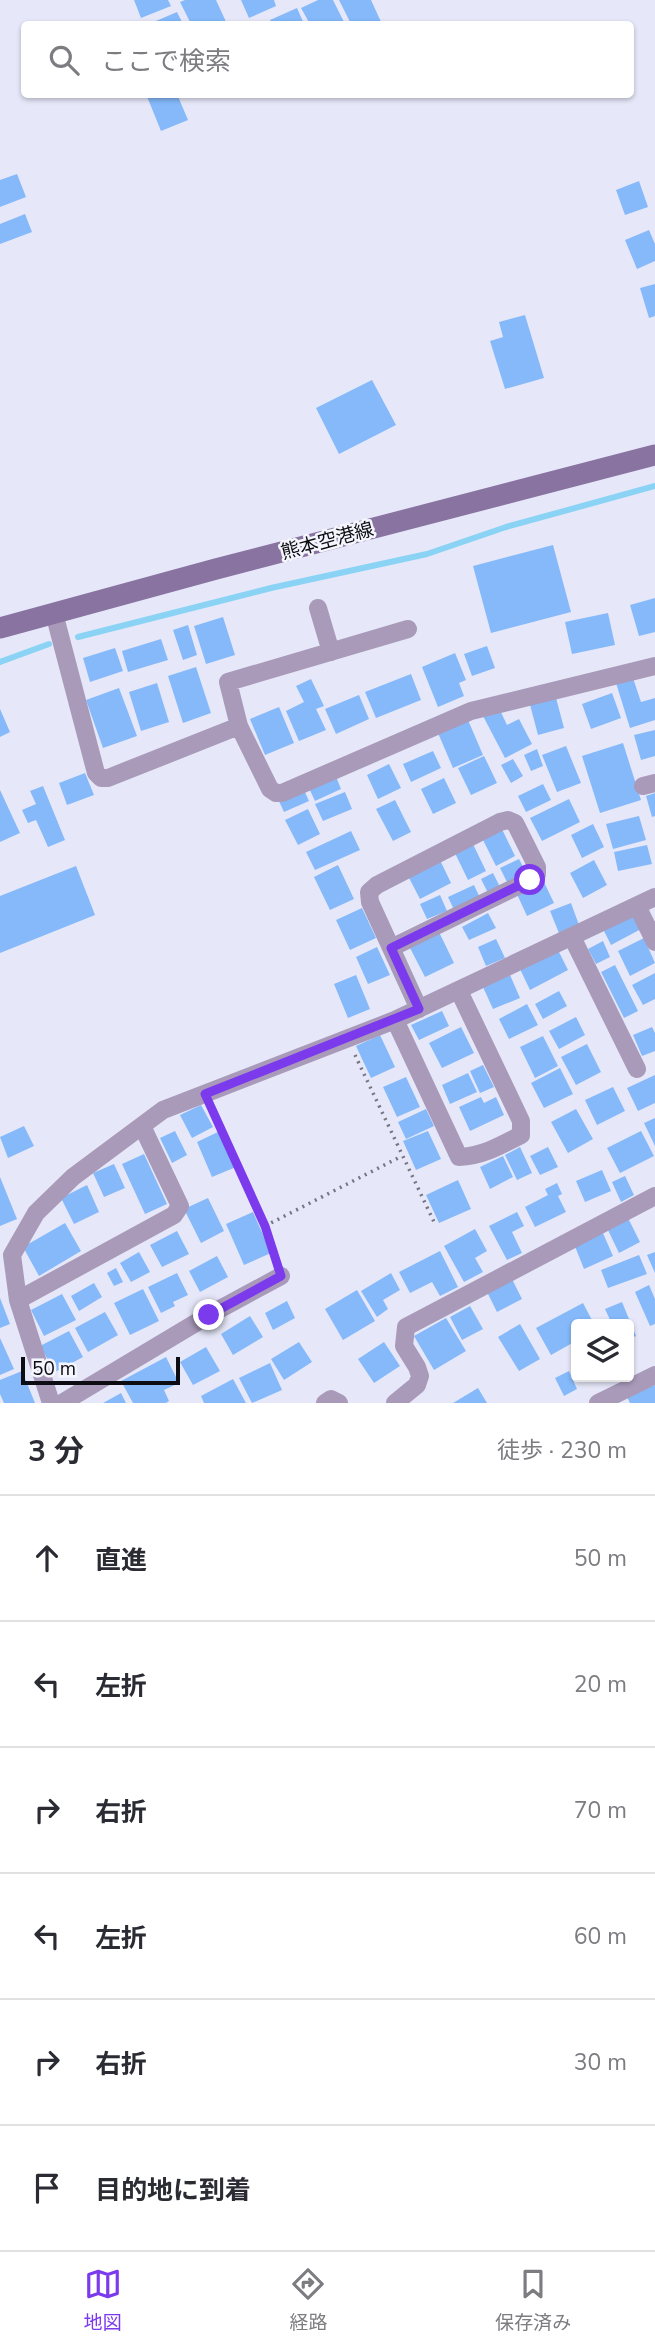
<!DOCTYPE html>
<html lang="ja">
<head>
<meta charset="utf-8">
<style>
	:root { --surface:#fff; --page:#f7f7f7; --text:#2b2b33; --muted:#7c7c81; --line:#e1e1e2; --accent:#7c3aed }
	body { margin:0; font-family:"Nunito Sans","Noto Sans JP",sans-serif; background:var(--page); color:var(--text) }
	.controls { position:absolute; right:21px; bottom:21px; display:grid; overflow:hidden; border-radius:7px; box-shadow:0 2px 5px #0004 }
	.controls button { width:63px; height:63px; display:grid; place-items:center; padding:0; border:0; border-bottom:2px solid var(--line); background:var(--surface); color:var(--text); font:35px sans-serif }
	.scale { position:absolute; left:21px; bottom:18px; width:159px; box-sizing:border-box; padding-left:7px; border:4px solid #0c0c12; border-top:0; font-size:19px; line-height:24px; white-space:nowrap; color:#0c0c12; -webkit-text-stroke:5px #f5f6fd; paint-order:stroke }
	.stop { position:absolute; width:21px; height:21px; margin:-16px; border:5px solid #7c3aed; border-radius:50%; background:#fff }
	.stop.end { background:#7c3aed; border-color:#fff; box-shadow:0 2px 7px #0008 }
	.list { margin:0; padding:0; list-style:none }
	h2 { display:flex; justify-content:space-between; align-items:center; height:91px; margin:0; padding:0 28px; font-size:30px }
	h2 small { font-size:23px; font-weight:400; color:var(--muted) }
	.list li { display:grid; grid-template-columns:46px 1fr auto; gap:21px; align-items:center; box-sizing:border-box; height:126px; padding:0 28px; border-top:2px solid var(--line) }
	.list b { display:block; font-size:26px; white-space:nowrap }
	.list em { font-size:23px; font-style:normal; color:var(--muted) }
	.icon { flex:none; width:38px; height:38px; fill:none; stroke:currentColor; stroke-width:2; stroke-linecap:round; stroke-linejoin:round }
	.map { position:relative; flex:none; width:655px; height:1403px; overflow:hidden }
	.search { position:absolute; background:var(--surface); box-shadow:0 2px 5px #0004; left:21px; right:21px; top:21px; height:77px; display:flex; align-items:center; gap:18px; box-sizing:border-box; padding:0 24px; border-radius:7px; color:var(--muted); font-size:26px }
	.sheet { height:847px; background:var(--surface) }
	nav { display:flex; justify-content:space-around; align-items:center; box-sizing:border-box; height:98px; border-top:2px solid var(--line); background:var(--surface); font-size:19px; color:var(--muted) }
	nav a { display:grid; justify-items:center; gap:4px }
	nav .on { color:var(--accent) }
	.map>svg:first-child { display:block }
</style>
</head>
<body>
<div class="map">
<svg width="655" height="1403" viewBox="0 0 655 1403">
	<rect width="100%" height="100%" fill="#e6e8f9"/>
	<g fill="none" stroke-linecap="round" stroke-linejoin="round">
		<path stroke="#8ad3f5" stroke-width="6" d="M78 637 271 588 427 554 506 527 655 486
			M0 662 49 644"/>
	</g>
	<path fill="#85b9fa" d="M134 0H168L171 6 141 18Z
		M185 0H216L227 24H191L180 2Z
		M241 0H274L276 6 249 18Z
		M318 0H333L345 24H310L301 8Z
		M339 0H371L382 24H351Z
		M297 8 304 24H272L270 20Z
		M177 12 183 24H149Z
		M146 94H177L188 120 161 131Z
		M17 174 26 197 0 207V180Z
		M639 181 648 207 625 215 616 190Z
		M25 214 32 232 0 244V224Z
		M649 230 655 244V261L637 269 625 240Z
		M655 284V316L649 318 640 288Z
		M525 315 544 378 505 389 490 341 503 337 499 322Z
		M372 380 396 425 339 454 316 408Z
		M553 545 571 612 491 633 473 566Z
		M655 598V632L639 636 630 605Z
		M608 613 615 645 572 654 565 622Z
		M223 617 235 655 206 664 194 626Z
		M188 625 197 655 183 660 173 630Z
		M161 639 168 660 128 672 122 651Z
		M487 646 495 668 472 676 464 654Z
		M115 648 123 671 90 682 83 658Z
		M455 653 466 680 459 683 464 696 438 707 422 667Z
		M196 667 211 713 183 723 168 676Z
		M411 674 421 700 376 718 365 692Z
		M633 678 641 702 655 698V720L630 728 616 683Z
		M311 679 324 706 316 709 326 730 299 741 286 711 304 702 296 686Z
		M157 683 169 722 141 731 129 692Z
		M119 688 137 736 103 748 86 700Z
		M612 693 621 718 591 729 582 704Z
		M555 694 564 728 538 735 529 701Z
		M359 695 369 719 336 734 325 709Z
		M279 707 294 743 265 755 250 719Z
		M499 708 507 725 519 719 532 744 505 758 483 716Z
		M0 709 10 732 0 737Z
		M468 720 483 755 453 768 438 733Z
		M655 730V756L641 760 634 735Z
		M623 743 641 800 600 813 582 756Z
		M566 746 581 783 557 792 542 755Z
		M537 749 543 766 531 771 524 755Z
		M433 751 441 768 411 782 403 764Z
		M484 756 497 783 471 795 458 768Z
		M513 759 523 776 511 783 501 765Z
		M389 764 401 788 378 799 367 775Z
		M85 773 94 795 67 805 59 783Z
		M335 774 341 789 315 801 308 786Z
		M444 778 456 803 433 814 421 789Z
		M543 784 551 800 526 812 518 796Z
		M43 786 65 840 48 847 36 820 28 823 22 810 36 804 30 791Z
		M303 788 309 801 284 812 278 799Z
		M0 790 20 833 0 842Z
		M345 792 352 809 323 821 315 804Z
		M655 793V816L652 817 646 796Z
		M569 799 580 822 542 841 530 818Z
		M395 800 411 832 393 841 376 809Z
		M308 809 320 834 298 845 285 820Z
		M639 816 646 840 613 849 606 824Z
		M593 824 604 847 582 858 571 835Z
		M501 827 515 856 496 866 481 836Z
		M351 831 360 850 315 870 306 852Z
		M471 840 486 871 468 880 453 849Z
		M647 845 652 864 618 871 614 852Z
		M439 858 451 883 420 899 407 874Z
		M519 859 528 876 509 886 500 868Z
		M594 860 607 885 583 898 570 873Z
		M338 865 354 899 330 910 314 877Z
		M76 866 95 915 0 953V896Z
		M493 873 502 891 490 897 481 879Z
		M543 880 554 903 527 916 516 892Z
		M474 885 481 900 455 912 448 897Z
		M440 895 447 911 427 919 420 904Z
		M571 903 579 925 559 933 550 911Z
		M362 908 376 938 350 950 336 920Z
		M634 912 643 928 611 945 603 929Z
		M488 913 496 928 469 940 462 927Z
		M439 932 454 963 425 977 409 946Z
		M644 938 655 963 630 976 618 951Z
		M496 939 505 958 486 966 478 947Z
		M603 941 610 957 596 964 588 949Z
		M377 947 390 975 368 984 356 957Z
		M558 950 568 970 530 990 520 969Z
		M615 965 638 1011 624 1018 601 972Z
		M655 973V999L643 1005 632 985Z
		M356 975 370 1009 348 1018 334 984Z
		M510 975 520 998 493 1009 483 987Z
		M559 991 567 1006 543 1019 535 1004Z
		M527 1004 538 1025 509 1039 499 1019Z
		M442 1011 449 1026 419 1040 411 1025Z
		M576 1017 585 1035 559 1049 549 1031Z
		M461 1027 474 1053 442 1068 429 1043Z
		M652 1027 655 1033V1051L642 1056 633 1035Z
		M380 1035 395 1067 371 1078 356 1046Z
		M543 1036 558 1066 535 1078 520 1047Z
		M587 1044 601 1072 576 1085 561 1057Z
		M483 1065 494 1087 480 1093 470 1071Z
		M560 1068 573 1094 544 1108 531 1083Z
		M468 1073 477 1092 450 1104 442 1085Z
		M655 1075V1103L638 1111 627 1088Z
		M406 1077 420 1107 397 1117 383 1087Z
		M613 1087 625 1111 597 1125 585 1100Z
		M481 1097 484 1103 496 1097 504 1115 470 1131 459 1107Z
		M201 1105 213 1127 192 1138 180 1115Z
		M426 1109 434 1126 406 1139 398 1122Z
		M576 1109 593 1139 568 1153 551 1122Z
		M655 1118V1146L644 1123Z
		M24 1126 34 1146 8 1158 0 1137Z
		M175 1131 187 1155 172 1163 160 1138Z
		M220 1131 236 1167 212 1177 197 1142Z
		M428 1131 441 1159 416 1170 403 1141Z
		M641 1131 654 1156 620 1173 607 1148Z
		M520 1147 532 1173 517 1180 505 1155Z
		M548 1147 558 1167 540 1175 530 1156Z
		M144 1154 167 1204 145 1214 122 1164Z
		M503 1156 513 1177 490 1189 480 1167Z
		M114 1164 125 1188 104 1197 93 1173Z
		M602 1170 611 1191 585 1202 576 1181Z
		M625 1176 634 1195 621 1202 612 1182Z
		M0 1177 17 1219 0 1226Z
		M458 1180 471 1209 439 1223 426 1195Z
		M557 1183 562 1194 558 1196 566 1212 535 1227 525 1207 548 1195 545 1189Z
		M87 1185 99 1212 74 1224 61 1198Z
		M208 1198 224 1231 201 1243 184 1209Z
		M253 1212 271 1253 244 1265 226 1224Z
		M517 1212 524 1226 512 1232 522 1253 507 1260 489 1226Z
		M628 1218 640 1242 619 1253 607 1228Z
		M65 1223 81 1251 39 1276 23 1247Z
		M475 1229 487 1251 475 1258 483 1272 464 1282 444 1246Z
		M177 1231 189 1254 162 1267 150 1245Z
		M602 1231 613 1256 584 1269 574 1244Z
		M440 1251 458 1287 440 1296 432 1282 410 1293 399 1272Z
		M139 1252 150 1272 131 1282 120 1263Z
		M655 1252V1273L647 1255Z
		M639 1255 647 1274 608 1288 601 1270Z
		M217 1256 228 1277 200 1292 189 1271Z
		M116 1268 123 1282 114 1286 107 1273Z
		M177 1273 188 1295 173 1302 175 1306 161 1313 148 1287Z
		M391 1273 400 1290 383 1300 388 1309 377 1317 361 1291Z
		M511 1277 522 1299 497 1312 486 1290Z
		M94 1283 102 1297 79 1311 71 1296Z
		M649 1285 655 1299V1324L650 1326 635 1292Z
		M143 1289 159 1321 130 1335 114 1303Z
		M357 1290 375 1321 343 1340 325 1309Z
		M62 1294 76 1320 44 1336 31 1310Z
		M0 1298 10 1324 0 1328Z
		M287 1301 295 1318 273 1330 265 1313Z
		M622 1302 636 1336 629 1339V1324H612L605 1309Z
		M583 1303 594 1324H576V1341L551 1355 536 1328Z
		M470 1306 483 1329 462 1340 450 1317Z
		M105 1312 118 1335 88 1352 75 1328Z
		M250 1316 263 1337 233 1355 221 1334Z
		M446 1318 466 1351 434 1370 414 1336Z
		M520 1324 540 1359 519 1371 498 1337Z
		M69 1331 83 1357 55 1372 40 1346Z
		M0 1338 14 1369 0 1375Z
		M299 1342 312 1362 284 1380 271 1359Z
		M384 1342 400 1366 374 1383 358 1359Z
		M206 1347 220 1371 193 1385 180 1362Z
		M166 1357 179 1383 164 1390 169 1401 166 1403H133L121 1381Z
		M270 1363 282 1390 252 1403 239 1378Z
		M22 1371 35 1403H4L0 1394V1380Z
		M569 1371 577 1389 564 1396 555 1378Z
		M233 1379 246 1403H204L201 1396Z
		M655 1385V1403H630L627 1397Z
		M478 1388 487 1403H453Z
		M121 1393 126 1403H103Z"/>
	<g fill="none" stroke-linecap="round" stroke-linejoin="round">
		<path stroke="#757681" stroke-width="3.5" stroke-dasharray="2 5" stroke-linecap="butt" d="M355 1055 435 1224
			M211 1110 265 1226 276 1260
			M265 1226 402 1156"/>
		<path stroke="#a99aba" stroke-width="18" d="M318 608 331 652
			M54 613 96 773 101 778H108L239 726 270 789 276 793H282L471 711 655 666
			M239 726 228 682 408 629
			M643 786 655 783
			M637 906 655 942
			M572 937 637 1069
			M391 948 530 880 537 874V867L515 823 508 820 500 822 377 885 369 892 370 902 419 1009
			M395 1020 459 1157C482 1156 500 1146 521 1135V1121L459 991
			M18 1300 174 1215 180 1206 142 1126
			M51 1403 18 1300 12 1255 36 1213 73 1177 163 1110 395 1020 655 897
			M62 1403 209 1315 281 1276
			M325 1403 331 1399 339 1403
			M395 1403 417 1385 420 1376 417 1367 404 1346 406 1327 655 1196
			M598 1403 655 1375"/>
		<path stroke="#8973a1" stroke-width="21" d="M0 628 216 569 655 455"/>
	</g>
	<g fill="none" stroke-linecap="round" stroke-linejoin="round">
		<path stroke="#7c3aed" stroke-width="9" d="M209 1315 281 1276 265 1226 205 1094 419 1009 391 948 530 880"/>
	</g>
	<g text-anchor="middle" stroke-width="5" stroke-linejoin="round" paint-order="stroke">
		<g font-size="19" fill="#0c0c12" stroke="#f5f6fd">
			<text transform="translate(327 540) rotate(-15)" y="7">熊本空港線</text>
		</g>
	</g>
</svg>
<div class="controls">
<button><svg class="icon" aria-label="layers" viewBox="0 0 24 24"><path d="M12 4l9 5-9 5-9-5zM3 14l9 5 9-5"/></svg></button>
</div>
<div class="scale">50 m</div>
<div class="stop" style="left:530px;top:880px"></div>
<div class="stop end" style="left:209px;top:1315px"></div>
<div class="search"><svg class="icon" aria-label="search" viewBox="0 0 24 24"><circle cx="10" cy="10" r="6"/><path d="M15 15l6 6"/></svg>ここで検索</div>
</div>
<section class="sheet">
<h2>3 分<small>徒歩 · 230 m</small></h2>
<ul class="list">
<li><svg class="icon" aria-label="ahead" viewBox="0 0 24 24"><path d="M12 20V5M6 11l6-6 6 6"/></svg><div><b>直進</b></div><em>50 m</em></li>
<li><svg class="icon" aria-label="left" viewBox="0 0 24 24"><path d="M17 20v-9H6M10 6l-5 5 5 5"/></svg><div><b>左折</b></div><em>20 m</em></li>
<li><svg class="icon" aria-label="right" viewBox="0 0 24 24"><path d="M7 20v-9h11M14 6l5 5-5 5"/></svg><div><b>右折</b></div><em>70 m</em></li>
<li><svg class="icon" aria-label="left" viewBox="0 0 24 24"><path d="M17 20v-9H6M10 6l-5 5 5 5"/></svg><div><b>左折</b></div><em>60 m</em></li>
<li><svg class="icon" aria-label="right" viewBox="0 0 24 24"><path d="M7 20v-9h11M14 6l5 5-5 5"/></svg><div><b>右折</b></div><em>30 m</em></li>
<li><svg class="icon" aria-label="arrive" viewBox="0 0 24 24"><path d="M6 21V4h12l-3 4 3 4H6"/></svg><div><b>目的地に到着</b></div></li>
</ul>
</section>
<nav>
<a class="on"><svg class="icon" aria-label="map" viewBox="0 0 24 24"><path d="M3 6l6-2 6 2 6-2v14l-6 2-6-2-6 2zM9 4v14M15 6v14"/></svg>地図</a>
<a><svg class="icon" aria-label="directions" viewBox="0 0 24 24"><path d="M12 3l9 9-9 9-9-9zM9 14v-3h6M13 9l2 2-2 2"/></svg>経路</a>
<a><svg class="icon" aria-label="saved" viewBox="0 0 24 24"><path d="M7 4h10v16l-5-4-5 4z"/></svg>保存済み</a>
</nav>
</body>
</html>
